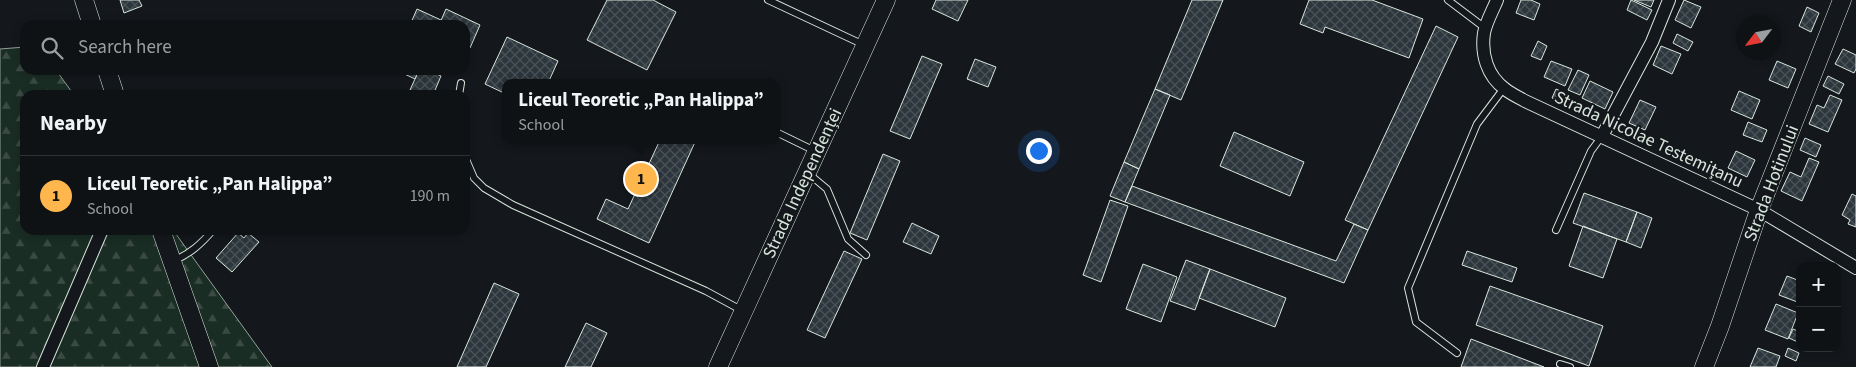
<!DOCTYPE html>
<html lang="en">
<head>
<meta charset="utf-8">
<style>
	:root { --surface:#0f1215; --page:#1d2022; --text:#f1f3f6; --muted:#9b9ea0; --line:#2f3234; --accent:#ffb74d }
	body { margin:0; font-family:"Source Sans 3",sans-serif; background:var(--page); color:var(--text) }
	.controls { position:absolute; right:15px; bottom:15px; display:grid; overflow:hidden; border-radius:10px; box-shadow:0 2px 8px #0003 }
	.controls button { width:45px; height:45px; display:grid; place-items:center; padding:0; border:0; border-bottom:1px solid var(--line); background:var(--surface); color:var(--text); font:25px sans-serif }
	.compass { position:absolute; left:1736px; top:15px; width:45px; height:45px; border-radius:50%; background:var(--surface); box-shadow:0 2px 8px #0003; rotate:238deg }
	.you { position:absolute; left:1038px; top:150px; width:18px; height:18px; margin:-12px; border:4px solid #fff; border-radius:50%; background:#1a73e8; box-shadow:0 0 0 8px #1a73e833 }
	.badge { display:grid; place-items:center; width:32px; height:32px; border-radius:50%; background:var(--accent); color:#111; font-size:16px; font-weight:700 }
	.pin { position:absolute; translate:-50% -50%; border:2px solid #fff; box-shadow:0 1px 5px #0006 }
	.popup { position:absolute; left:502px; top:79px; width:278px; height:65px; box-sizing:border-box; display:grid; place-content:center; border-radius:10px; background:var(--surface); filter:drop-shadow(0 1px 4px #0005); font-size:16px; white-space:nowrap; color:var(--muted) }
	.popup b { font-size:19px; color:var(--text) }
	.popup::after { content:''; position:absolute; left:50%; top:100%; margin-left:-10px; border:10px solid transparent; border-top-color:var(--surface) }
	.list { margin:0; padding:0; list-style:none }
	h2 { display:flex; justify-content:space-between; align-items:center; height:65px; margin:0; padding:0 20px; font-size:21px }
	h2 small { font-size:16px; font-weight:400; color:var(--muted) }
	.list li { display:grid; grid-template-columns:32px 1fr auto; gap:15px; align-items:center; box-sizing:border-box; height:80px; padding:0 20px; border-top:1px solid var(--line) }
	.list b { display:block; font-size:19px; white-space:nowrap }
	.list p { margin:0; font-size:16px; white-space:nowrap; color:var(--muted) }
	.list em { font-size:16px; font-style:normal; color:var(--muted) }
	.icon { flex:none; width:28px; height:28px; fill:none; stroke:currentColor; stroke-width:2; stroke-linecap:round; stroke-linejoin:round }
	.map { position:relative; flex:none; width:1856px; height:367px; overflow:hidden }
	.search { position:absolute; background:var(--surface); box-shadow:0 2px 8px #0003; left:20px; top:20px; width:450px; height:55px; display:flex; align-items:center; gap:12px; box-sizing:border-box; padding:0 18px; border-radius:15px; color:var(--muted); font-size:19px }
	.panel { position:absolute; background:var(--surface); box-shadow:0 2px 8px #0003; left:20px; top:90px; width:450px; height:145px; border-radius:15px }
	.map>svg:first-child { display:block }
</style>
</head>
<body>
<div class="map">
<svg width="1856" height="367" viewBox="0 0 1856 367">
	<defs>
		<pattern id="forest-firs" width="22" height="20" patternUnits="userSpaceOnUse" patternTransform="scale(1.25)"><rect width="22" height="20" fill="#1a2d24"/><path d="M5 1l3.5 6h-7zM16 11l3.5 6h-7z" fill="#3b4b43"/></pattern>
		<pattern id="building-cross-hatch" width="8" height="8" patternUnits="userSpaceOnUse" patternTransform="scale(1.25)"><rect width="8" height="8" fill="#2c363c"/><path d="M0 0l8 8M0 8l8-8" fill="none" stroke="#4a5358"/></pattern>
	</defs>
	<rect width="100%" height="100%" fill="#14181c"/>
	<path fill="url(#forest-firs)" stroke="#939e99" d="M25 47V70H56L74 95H25V230H173L272 367H0V49Z"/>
	<path fill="url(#building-cross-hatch)" stroke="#d8e6dc" d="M120 0H139L142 6 124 13Z
		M607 0H653L676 12 647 70 587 40Z
		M936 0H968L958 21 932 9Z
		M1192 0H1223L1181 100 1155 89Z
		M1309 0H1372L1423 19 1409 58 1325 27 1323 33 1300 24Z
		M1521 0H1531L1540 4 1534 20 1516 13Z
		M1631 0 1652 10 1647 20 1627 10Z
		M1634 0H1654L1651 7Z
		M1684 0 1701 7 1691 28 1675 20Z
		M1807 7 1819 13 1811 32 1799 26Z
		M417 9 441 20 439 25H410Z
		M446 9 480 25 470 48 465 45V25H439Z
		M1436 26 1458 37 1368 230 1345 220Z
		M1677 34 1693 42 1688 51 1673 43Z
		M507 37 558 61 548 83H506V94L485 84Z
		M1538 41 1547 46 1541 60 1531 56Z
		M1661 46 1681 54 1672 74 1653 65Z
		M1843 49 1856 55V69L1854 73 1835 64Z
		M922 56 942 64 910 139 890 131Z
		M975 59 996 67 988 87 967 79Z
		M1551 61 1572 69 1565 86 1544 77Z
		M1777 61 1796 69 1788 88 1769 80Z
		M396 70H419L415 79Z
		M419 70H428L441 76 433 95H421L410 90Z
		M1578 70 1589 75 1580 95 1568 90Z
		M1828 76 1844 84 1839 94 1823 86Z
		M1590 81 1613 92 1605 109 1582 98Z
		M1155 89 1170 95 1139 169 1124 162Z
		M1556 89 1565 93 1561 102 1552 98Z
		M1739 91 1760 100 1752 119 1731 110Z
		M1830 95 1842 100 1828 132 1809 124 1817 105 1824 108Z
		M1640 100 1656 107 1645 130 1629 123Z
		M1748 122 1767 130 1762 142 1743 135Z
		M1234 132 1304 162 1290 196 1220 166Z
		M1805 138 1821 145 1816 157 1800 150Z
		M660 140H696L649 243 597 219 606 199 628 209Z
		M1736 151 1755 160 1747 177 1728 168Z
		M883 154 900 161 867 240 850 233Z
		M1809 158 1819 162 1802 201 1781 191 1790 172 1801 177Z
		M1124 162 1139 169 1125 202 1110 196Z
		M1132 186 1336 261 1354 224 1368 230 1344 283 1125 202Z
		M1584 193 1637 212 1626 242 1573 223Z
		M1852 194 1856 196V227L1848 224 1850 220 1842 215Z
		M1110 200 1128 206 1101 282 1083 275Z
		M1637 212 1652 218 1641 248 1626 242Z
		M912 223 939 236 931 254 903 242Z
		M1583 226 1617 239 1603 278 1569 266Z
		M238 233 244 238 248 233 259 242 232 272 216 258Z
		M844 251 862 259 825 338 807 330Z
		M1467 251 1517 268 1512 282 1462 265Z
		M1186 260 1210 269 1195 310 1170 301Z
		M1143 264 1177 277 1161 322 1126 309Z
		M1210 269 1286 298 1275 327 1199 298Z
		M1787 276 1800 281V303L1779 295Z
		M494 283 519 294 486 367H457Z
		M1490 286 1603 326 1589 366 1476 325Z
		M1776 304 1798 313 1788 339 1765 330Z
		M586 323 607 333 591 367H565Z
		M1793 329 1800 332V343L1789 338Z
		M1471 339 1544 367H1461Z
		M1758 348 1780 356 1776 367H1750Z
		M1788 348 1799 353 1796 361 1785 356Z"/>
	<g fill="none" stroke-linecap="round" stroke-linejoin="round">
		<g stroke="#d8e6dc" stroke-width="8">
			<path id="lane" d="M768 0 864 45
				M1448 0 1485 28
				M459 95 461 83
				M776 132 815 151
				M465 157 474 178 484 188 513 205 706 291 743 311
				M809 174 827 189 848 239 866 255
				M1556 230 1591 151 1602 136
				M173 261C190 254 201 244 213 230
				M1457 353 1416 322 1408 288 1477 124 1504 88
				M1560 364 1570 367"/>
		</g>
		<g stroke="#d8e6dc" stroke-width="14">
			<path id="street" d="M1497 0C1493 10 1486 22 1484 33 1481 54 1487 76 1505 89 1511 94 1518 97 1525 101L1759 210 1856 268
				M1602 136 1652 42 1669 0
				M43 367 102 230"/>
		</g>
		<g stroke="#d8e6dc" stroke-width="19">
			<path id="secondary" d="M84 0 92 25
				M107 70 115 95
				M161 230 209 367
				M718 367 886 0
				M1704 367 1720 326 1759 210 1842 0"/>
		</g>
		<use href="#lane" stroke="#14181c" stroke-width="6"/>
		<use href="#street" stroke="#14181c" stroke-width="12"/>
		<use href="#secondary" stroke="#14181c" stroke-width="18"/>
	</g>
	<g text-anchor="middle" stroke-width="4" stroke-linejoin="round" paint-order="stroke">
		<g font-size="18" fill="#d8e6dc" stroke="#14181c">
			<text transform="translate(1649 139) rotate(25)" y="6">Strada Nicolae Testemițanu</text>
			<text transform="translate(802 183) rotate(-65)" y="6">Strada Independenței</text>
			<text transform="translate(1771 183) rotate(-69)" y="6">Strada Hotinului</text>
		</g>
	</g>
</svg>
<div class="controls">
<button>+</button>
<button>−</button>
</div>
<svg class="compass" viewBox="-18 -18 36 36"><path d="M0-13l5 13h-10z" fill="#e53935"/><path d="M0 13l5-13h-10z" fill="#9b9ea0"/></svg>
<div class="you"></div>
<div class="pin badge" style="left:641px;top:179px">1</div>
<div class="popup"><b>Liceul Teoretic „Pan Halippa”</b>School</div>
<div class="search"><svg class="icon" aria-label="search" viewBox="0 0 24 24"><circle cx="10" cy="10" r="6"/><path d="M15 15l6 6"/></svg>Search here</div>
<section class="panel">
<h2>Nearby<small></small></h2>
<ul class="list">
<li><span class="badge">1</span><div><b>Liceul Teoretic „Pan Halippa”</b><p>School</p></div><em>190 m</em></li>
</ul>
</section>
</div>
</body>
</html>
